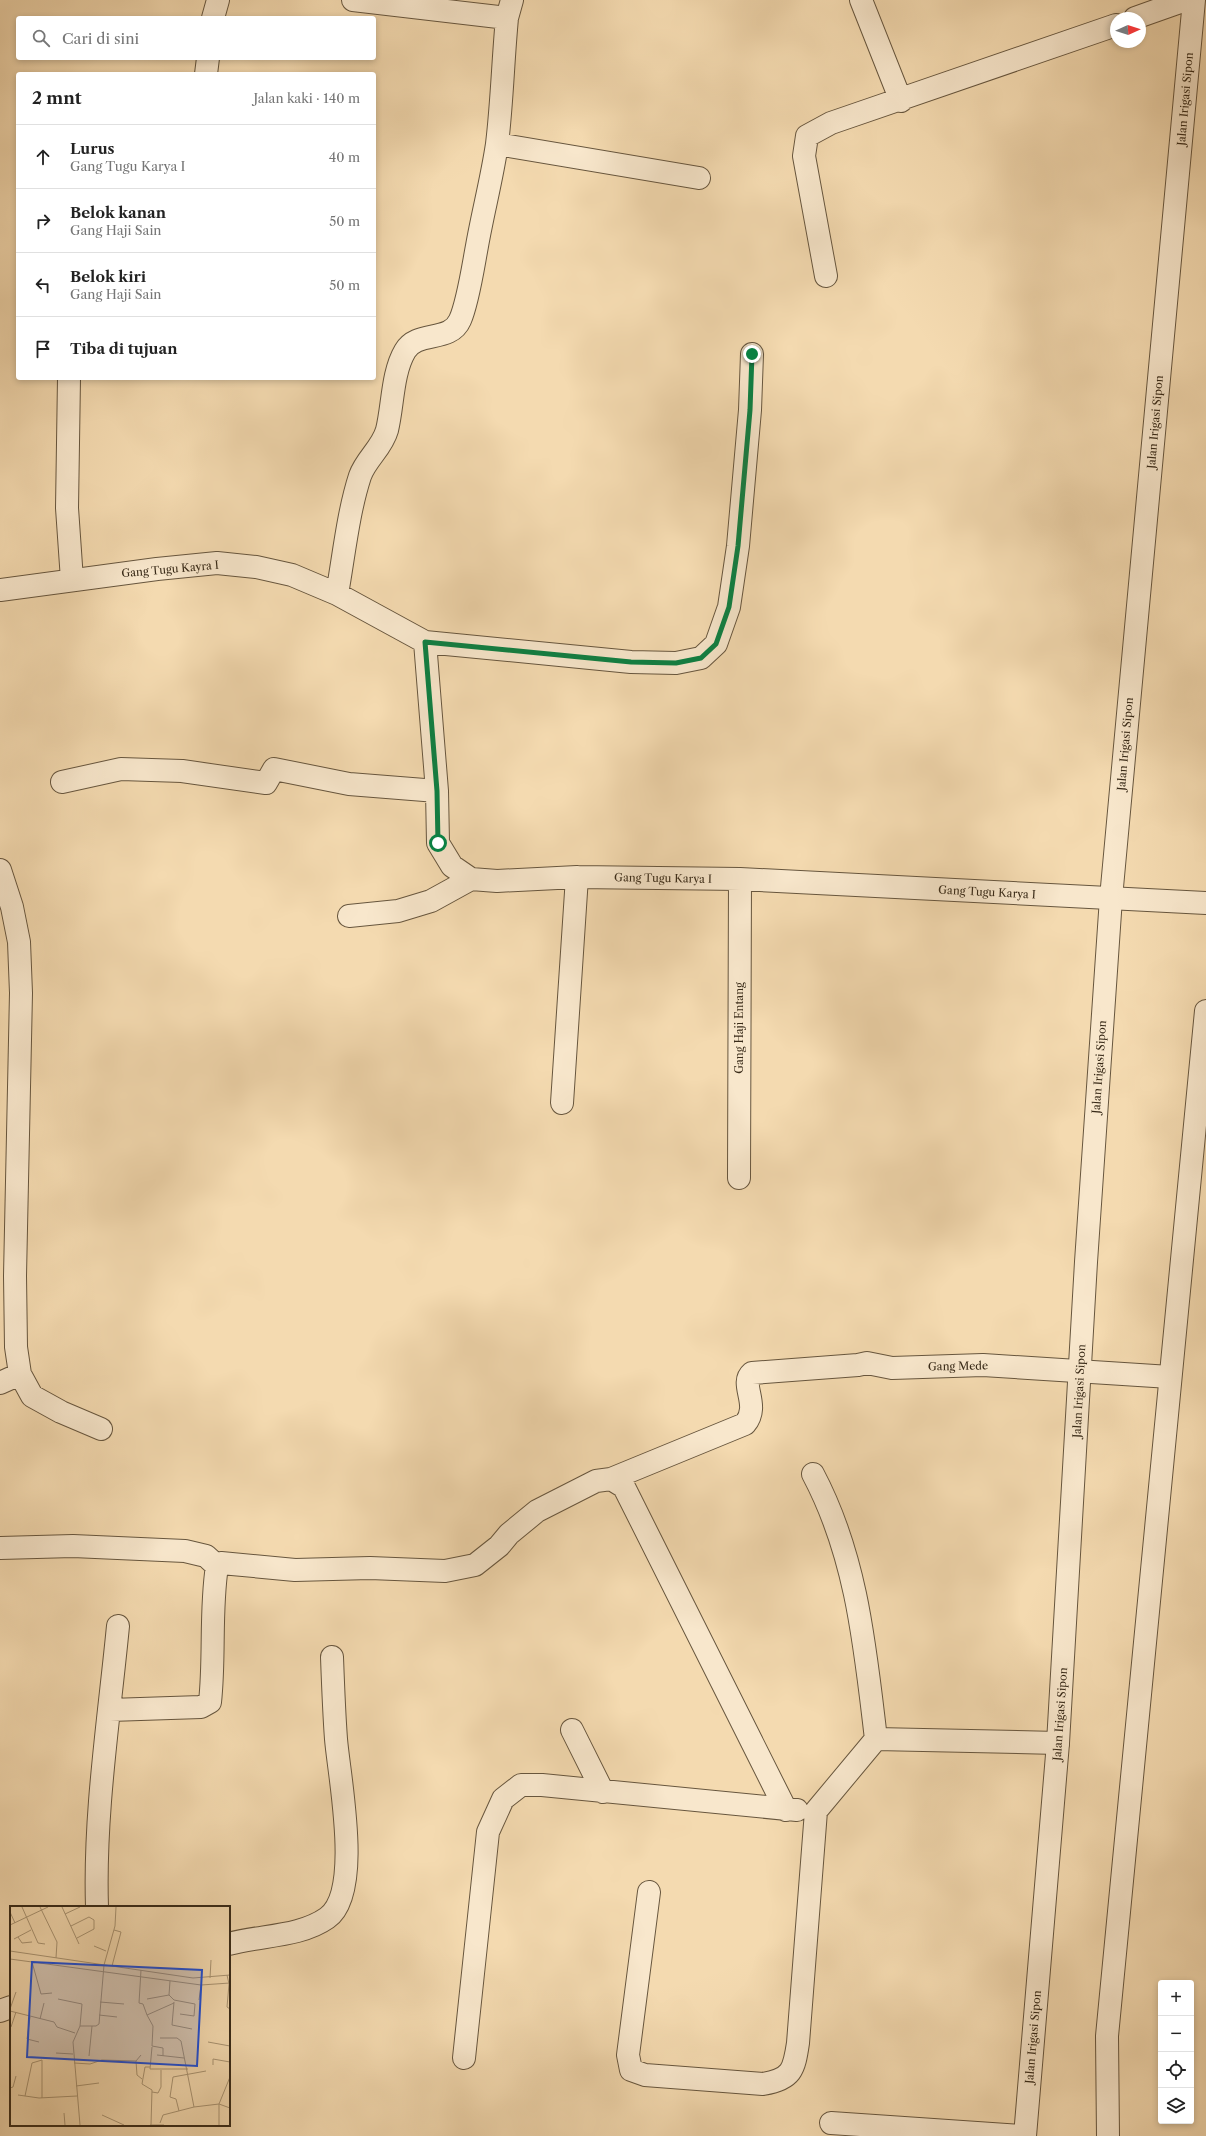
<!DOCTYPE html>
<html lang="id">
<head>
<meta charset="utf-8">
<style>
	:root { --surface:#fff; --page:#f2f2f2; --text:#222; --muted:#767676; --line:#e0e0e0 }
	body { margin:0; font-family:"Libre Caslon Text",serif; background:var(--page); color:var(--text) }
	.controls { position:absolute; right:12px; bottom:12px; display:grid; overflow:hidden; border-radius:4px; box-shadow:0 2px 6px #0003 }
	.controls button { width:36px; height:36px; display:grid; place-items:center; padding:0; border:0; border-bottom:1px solid var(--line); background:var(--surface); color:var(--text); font:20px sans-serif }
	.compass { position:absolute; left:1110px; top:12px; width:36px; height:36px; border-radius:50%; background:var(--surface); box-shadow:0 2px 6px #0003; rotate:87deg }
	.stop { position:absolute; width:12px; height:12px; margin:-9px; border:3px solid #0b8043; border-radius:50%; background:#fff }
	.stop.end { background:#0b8043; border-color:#fff; box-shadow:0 1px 4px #0008 }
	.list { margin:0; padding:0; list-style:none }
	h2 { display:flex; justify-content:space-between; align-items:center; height:52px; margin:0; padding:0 16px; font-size:17px }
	h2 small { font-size:13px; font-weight:400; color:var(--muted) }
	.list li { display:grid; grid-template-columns:26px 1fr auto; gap:12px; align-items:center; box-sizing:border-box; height:64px; padding:0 16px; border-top:1px solid var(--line) }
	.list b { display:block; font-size:15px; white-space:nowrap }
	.list p { margin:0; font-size:13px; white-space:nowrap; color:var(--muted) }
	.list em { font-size:13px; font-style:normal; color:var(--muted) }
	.icon { flex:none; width:22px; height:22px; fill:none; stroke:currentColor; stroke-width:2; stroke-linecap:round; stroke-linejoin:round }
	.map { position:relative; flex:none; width:1206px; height:2136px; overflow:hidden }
	.search { position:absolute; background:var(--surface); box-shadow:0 2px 6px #0003; left:16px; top:16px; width:360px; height:44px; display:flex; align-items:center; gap:10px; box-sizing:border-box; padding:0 14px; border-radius:4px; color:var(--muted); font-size:15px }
	.panel { position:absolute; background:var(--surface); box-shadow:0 2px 6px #0003; left:16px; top:72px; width:360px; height:308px; border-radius:4px }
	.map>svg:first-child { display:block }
</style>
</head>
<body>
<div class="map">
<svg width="1206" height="2136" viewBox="0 0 1206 2136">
	<rect width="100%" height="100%" fill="#f4dab0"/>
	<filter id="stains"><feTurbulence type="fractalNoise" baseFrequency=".005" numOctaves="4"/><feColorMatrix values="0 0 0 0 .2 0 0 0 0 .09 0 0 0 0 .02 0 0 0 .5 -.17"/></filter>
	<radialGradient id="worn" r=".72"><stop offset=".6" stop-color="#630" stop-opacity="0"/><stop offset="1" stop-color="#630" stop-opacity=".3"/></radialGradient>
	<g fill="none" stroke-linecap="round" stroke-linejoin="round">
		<g stroke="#67563e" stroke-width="24">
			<path id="minor" d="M353 0 507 18
				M861 0 901 101
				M213 18 218 0
				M1135 18 1186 0
				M206 74 208 58
				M497 144 699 178
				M826 276 804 156 807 136 831 123 1116 25
				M69 378 67 508 72 580
				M0 590 157 569 217 563 256 567 292 575 337 594 425 642 631 662 676 663 701 658 716 644 729 607 738 546 750 410 752 354
				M337 594C344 555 348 513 360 476 366 459 382 448 387 430 393 406 392 373 405 351 417 330 450 343 460 320 468 302 473 267 477 246 483 212 492 178 497 144 502 103 503 60 507 18L512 0
				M425 642 437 791 438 843 452 866 471 879 497 881 577 877 740 879 1206 903
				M62 782 121 769 182 771 266 783 274 769 349 784 437 791
				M0 870 12 907 19 942 21 993 15 1276 16 1347 20 1374 32 1396 61 1412 101 1429
				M349 916 398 911 431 901 471 879
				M562 1103 577 877
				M739 1178 740 879
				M0 1383 20 1374
				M611 1479 745 1424C761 1405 739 1384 752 1373L858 1365 867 1363 892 1368 983 1365 1170 1377
				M0 1548 73 1546 185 1551 206 1556 217 1566
				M110 1710 201 1707 210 1702C215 1657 210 1611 217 1566L221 1563 295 1570 370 1568 445 1571 475 1565 499 1546 509 1534 537 1511 596 1481 611 1479 624 1487 786 1810
				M572 1730 603 1792
				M876 1739 1058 1743
				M649 1892 628 2055 631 2070 645 2075 763 2084C792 2079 794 2070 798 2043L816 1811 876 1739C865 1647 857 1557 813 1474
				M97 1907C94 1814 109 1719 118 1626
				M229 1944C261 1935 300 1937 327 1918 363 1893 339 1777 336 1739 334 1712 333 1684 332 1657
				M0 2011 11 2007
				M464 2058 488 1832 503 1799 521 1785H542L797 1810
				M831 2123 1022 2136"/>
		</g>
		<g stroke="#67563e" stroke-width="24">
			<path id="tertiary" d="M1025 2136 1058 1743 1086 1262 1111 898 1194 0
				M1108 2136 1107 2036 1206 1011"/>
		</g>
		<use href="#minor" stroke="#f8e7cc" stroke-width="22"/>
		<use href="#tertiary" stroke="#f8e7cc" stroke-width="22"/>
	</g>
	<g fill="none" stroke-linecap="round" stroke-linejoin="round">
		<path stroke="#0b8043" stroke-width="5" d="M438 843 437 791 425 642 631 662 676 663 701 658 716 644 729 607 738 546 750 410 752 354"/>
	</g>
	<g text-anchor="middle" stroke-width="3.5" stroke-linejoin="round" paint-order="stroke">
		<g font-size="11" fill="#382a18" stroke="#f8e7cc">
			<text transform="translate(1185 99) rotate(-85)" y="4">Jalan Irigasi Sipon</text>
			<text transform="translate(1155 422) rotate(-85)" y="4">Jalan Irigasi Sipon</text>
			<text transform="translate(170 569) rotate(-5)" y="4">Gang Tugu Kayra I</text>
			<text transform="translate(1125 744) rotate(-85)" y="4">Jalan Irigasi Sipon</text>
			<text transform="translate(663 878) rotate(1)" y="4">Gang Tugu Karya I</text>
			<text transform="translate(987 892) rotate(3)" y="4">Gang Tugu Karya I</text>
			<text transform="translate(739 1028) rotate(-90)" y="4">Gang Haji Entang</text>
			<text transform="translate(1099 1067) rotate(-86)" y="4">Jalan Irigasi Sipon</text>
			<text transform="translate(958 1366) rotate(-1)" y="4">Gang Mede</text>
			<text transform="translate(1079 1391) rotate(-87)" y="4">Jalan Irigasi Sipon</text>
			<text transform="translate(1060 1714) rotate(-86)" y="4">Jalan Irigasi Sipon</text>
			<text transform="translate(1033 2037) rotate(-85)" y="4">Jalan Irigasi Sipon</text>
		</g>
	</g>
	<g transform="translate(10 1906)">
		<rect width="220" height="220" fill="#f4dab0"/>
		<path fill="none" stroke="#a99473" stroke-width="1" d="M12 1 28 37 35 38M30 1 47 36 46 52M52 1 69 38M0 6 5 17M55 8 70 1M0 19 38 1M61 20 79 11 84 14V23L67 32M8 31 12 37 22 36M4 33 21 24M84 40 96 45M0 45 183 72 220 69M0 53 191 79 220 77M22 56 31 88 42 87M102 60 111 26 104 24M131 64 129 97 133 98 137 109M217 69 219 78 217 101 220 103M200 72 201 54M159 89 160 75M48 93 72 98 70 120 63 136 70 219M137 93 159 89 164 94 185 98 184 110 170 108M189 94 191 79M90 96 114 98M164 96 162 119 182 123M0 103 6 86M0 105 44 116 47 121 65 127M89 109 107 111M20 111 17 133 29 136M30 113 34 97M70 120H86L89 118 94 59 105 20 106 1M1 121 6 106M150 132H167L171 135 184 201M198 136 220 140M142 141 140 163H178M46 147 63 148M147 149 174 152M79 150 82 120M153 150V142L142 140 143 120 137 109 164 97M126 155 127 169 132 173M64 157 80 158 92 154 126 155 131 149M203 159V153L220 156M140 161H135L132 178 142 184 141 219M66 180 89 177M0 182 3 181 6 170M142 186 148 187 151 181V164M8 189 29 192 67 190M15 190 22 157 32 154V192M169 205 166 193 160 191 163 171 196 165M54 207 55 219M92 209 114 219M150 217 153 209 184 201 209 198 220 202M140 219H154M209 219V198L220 171"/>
		<path fill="#1d4ed8" fill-opacity="0.15" stroke="#1d4ed8" stroke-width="2" d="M22 56 192 64 187 160 17 151Z"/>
		<rect width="220" height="220" fill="none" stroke="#382a18" stroke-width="2"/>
	</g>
	<rect width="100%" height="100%" filter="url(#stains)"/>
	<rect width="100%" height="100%" fill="url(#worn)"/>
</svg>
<div class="controls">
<button>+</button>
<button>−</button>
<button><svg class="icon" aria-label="locate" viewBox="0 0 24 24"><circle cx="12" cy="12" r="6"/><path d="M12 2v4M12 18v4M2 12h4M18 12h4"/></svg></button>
<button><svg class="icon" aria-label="layers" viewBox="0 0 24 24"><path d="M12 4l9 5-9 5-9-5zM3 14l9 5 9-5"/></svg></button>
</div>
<svg class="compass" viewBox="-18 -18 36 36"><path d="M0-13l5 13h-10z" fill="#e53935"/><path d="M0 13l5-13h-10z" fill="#767676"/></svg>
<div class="stop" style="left:438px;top:843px"></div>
<div class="stop end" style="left:752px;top:354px"></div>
<div class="search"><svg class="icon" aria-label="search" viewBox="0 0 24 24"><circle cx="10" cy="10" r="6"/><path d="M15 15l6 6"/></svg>Cari di sini</div>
<section class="panel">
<h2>2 mnt<small>Jalan kaki · 140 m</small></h2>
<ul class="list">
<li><svg class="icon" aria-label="ahead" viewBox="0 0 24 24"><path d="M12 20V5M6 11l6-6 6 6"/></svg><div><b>Lurus</b><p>Gang Tugu Karya I</p></div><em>40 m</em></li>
<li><svg class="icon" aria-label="right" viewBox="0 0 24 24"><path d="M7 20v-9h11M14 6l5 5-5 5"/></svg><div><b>Belok kanan</b><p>Gang Haji Sain</p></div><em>50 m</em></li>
<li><svg class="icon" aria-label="left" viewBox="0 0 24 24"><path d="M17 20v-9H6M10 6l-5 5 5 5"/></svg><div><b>Belok kiri</b><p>Gang Haji Sain</p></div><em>50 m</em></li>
<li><svg class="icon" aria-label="arrive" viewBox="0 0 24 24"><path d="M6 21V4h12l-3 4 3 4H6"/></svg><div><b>Tiba di tujuan</b></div></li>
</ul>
</section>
</div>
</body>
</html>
